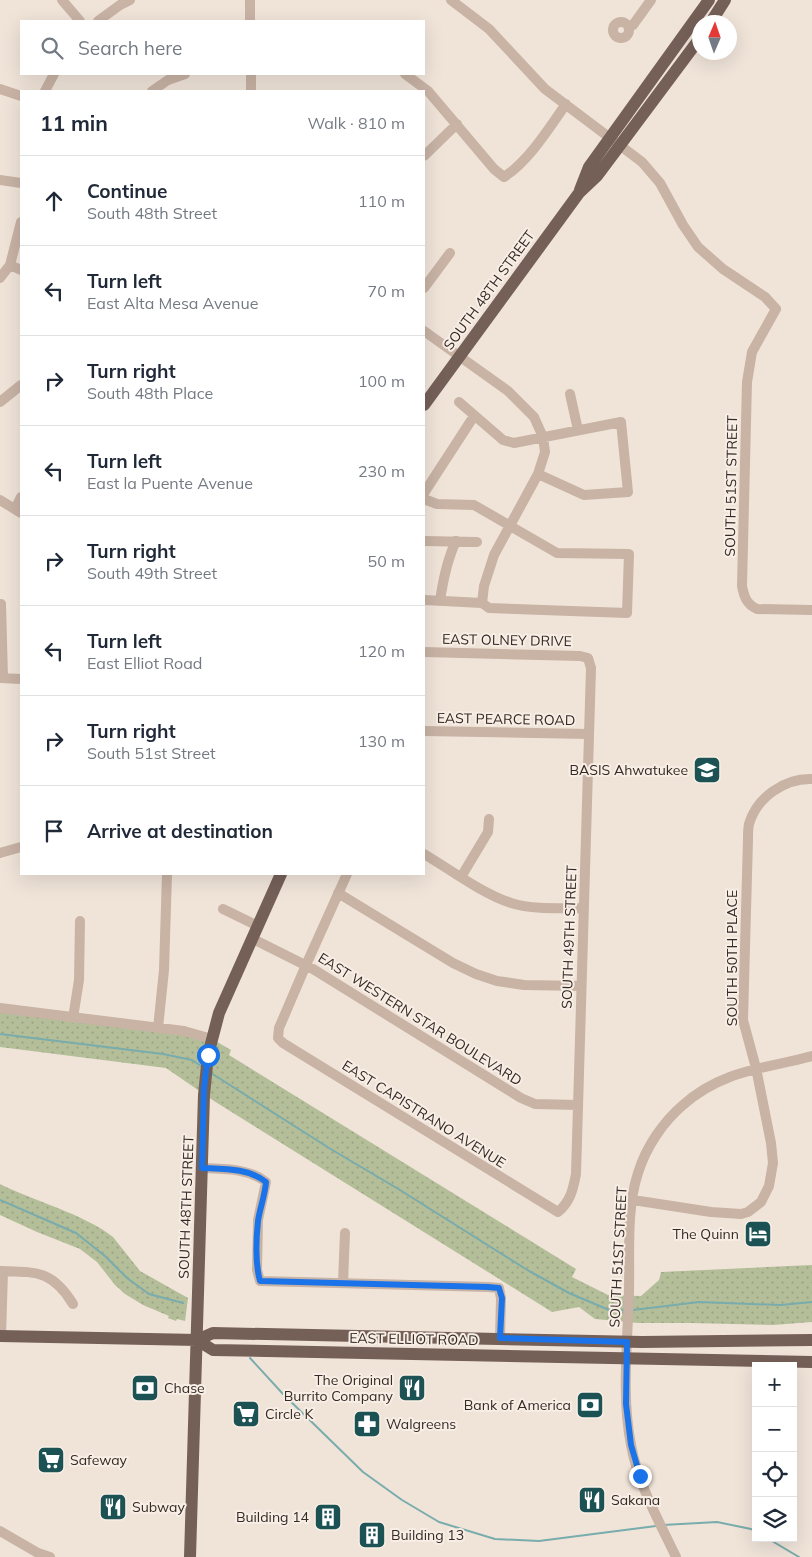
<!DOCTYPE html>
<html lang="en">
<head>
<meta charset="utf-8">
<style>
	:root { --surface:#fff; --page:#f6f6f7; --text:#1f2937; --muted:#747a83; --line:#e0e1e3 }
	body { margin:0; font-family:Mulish,sans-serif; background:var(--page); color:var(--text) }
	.controls { position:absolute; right:15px; bottom:15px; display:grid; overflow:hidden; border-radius:0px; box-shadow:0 5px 20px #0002 }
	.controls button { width:45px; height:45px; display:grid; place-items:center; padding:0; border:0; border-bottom:1px solid var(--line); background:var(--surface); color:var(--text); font:25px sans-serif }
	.compass { position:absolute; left:692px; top:15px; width:45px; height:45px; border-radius:50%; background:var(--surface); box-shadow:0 5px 20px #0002; rotate:2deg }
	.stop { position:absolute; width:15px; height:15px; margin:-11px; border:4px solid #1a73e8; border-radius:50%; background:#fff }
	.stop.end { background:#1a73e8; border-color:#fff; box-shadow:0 1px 5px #0008 }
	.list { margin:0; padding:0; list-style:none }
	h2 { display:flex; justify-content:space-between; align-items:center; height:65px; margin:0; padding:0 20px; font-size:21px }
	h2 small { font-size:16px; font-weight:400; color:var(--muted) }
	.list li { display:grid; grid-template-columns:32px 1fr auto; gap:15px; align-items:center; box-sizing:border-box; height:90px; padding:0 20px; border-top:1px solid var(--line) }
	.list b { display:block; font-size:19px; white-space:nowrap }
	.list p { margin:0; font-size:16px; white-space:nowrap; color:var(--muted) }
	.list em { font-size:16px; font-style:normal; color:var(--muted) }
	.icon { flex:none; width:28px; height:28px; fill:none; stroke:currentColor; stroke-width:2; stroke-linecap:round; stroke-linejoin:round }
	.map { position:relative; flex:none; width:812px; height:1557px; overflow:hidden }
	.search { position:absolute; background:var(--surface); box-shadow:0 5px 20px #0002; left:20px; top:20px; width:405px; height:55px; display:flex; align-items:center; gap:12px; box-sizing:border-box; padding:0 18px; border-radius:0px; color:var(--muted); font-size:19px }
	.panel { position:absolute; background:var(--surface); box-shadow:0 5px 20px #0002; left:20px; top:90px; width:405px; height:785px; border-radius:0px }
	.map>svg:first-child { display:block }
</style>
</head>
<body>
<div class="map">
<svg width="812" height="1557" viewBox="0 0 812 1557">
	<defs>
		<pattern id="grass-dots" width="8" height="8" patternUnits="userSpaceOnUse" patternTransform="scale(1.25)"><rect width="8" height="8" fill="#b4be99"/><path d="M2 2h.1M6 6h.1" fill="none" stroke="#9ba384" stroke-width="1.8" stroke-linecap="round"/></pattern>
	</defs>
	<rect width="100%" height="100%" fill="#f0e4d9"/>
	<path fill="url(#grass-dots)" d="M0 1008 212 1039 231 1050 229 1055 576 1269 572 1277 608 1295 641 1296 659 1280 661 1272 812 1265V1322L773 1325 690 1323H639L595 1319 579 1307 552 1312 214 1101 166 1068 0 1047Z
		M0 1184C34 1201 84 1214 113 1237L140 1271 188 1298 185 1321 177 1319 176 1321 168 1318 169 1316 143 1305 125 1294 115 1285 97 1262 80 1249 37 1232 0 1215Z"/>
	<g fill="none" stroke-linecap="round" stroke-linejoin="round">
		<path stroke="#79acac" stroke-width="2" d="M0 1034 163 1054 192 1060 201 1066
			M211 1073 329 1148 400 1190 529 1271 569 1293 609 1310H625
			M0 1200 76 1233 105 1256 127 1278 149 1294 183 1303
			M633 1310 699 1302 781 1305 812 1302
			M250 1358 283 1394 363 1472 402 1500 439 1522 495 1539 539 1541 656 1526
			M663 1525 717 1522 751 1529 756 1532
			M767 1538 799 1557"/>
		<path stroke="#c8b3a5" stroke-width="10" d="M62 0 80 21
			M250 0V21
			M451 0 489 29 545 89 642 162 660 183 683 225 698 247 723 269 765 297 776 309 752 352 747 382 742 586C744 596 746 604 757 609L812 610
			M98 21 120 5 130 0
			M613 30a8 8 0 1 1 16 0a8 8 0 1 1-16 0Z
			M629 27 633 25 651 0
			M251 74V91
			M405 74 428 91 494 169 504 177C529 161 549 128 566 104
			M0 89 21 96
			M45 91 54 74
			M152 91 168 80 185 74
			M424 156 457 124
			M0 180 21 183
			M10 265 21 270
			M0 278 10 265 21 222
			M424 288 450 253
			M424 331 508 391 534 417 543 437 545 452 538 474 494 555 484 586 482 603
			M570 394 578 430
			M0 402 21 385
			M459 402 503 440 514 443 621 422 628 492 584 495 538 474
			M424 493 474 416
			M424 499 437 504 474 505 557 553 629 554 627 613 489 608 482 603
			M0 500 21 513
			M15 509 21 497
			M424 541 477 542
			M424 600 482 603
			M440 601C443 580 447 560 456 541
			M1 604 3 678
			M0 678 21 679
			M424 731 589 734
			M0 853 21 847
			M424 854C451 870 481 893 511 903 533 910 560 908 584 908
			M347 874 306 965 279 1028 278 1038 283 1043 558 1212C570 1202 573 1190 576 1174L591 668 588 658 580 656 424 652
			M461 877 488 832 489 819
			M338 893 453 963 476 974 497 981 524 985 581 986
			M223 909 258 926
			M253 939 313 969 521 1098 535 1104 578 1105
			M0 1008 184 1031 212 1039
			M73 1018 79 980 80 921
			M158 1028 164 970 167 874
			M202 1168C223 1169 249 1168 266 1182L258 1220 257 1270 260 1281 488 1287 499 1288 501 1298 500 1338
			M633 1200 711 1212 741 1214 748 1212 761 1202 769 1186 773 1163 771 1143 756 1068 743 1020 748 839C748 834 748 828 749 824 757 797 785 778 812 779
			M0 1271C36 1272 52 1270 73 1304
			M343 1283 345 1233
			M1 1336 3 1271
			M0 1531 38 1553 50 1557
			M676 1557C659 1521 638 1484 631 1445 621 1394 628 1341 629 1290 630 1252 626 1210 638 1173 646 1147 663 1122 683 1105 722 1070 764 1069 812 1056"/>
		<path stroke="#756058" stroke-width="12" d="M711 22 725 0
			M580 190 589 167 709 0
			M424 405 579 193 597 176 700 38
			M0 1336 197 1340 213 1333 642 1342 812 1340
			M197 1340 213 1350 812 1362
			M190 1557 204 1095 208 1055 219 1013 281 874"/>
	</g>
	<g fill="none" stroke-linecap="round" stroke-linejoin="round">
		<path stroke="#1a73e8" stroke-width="6" d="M208 1055 204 1088 202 1168C223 1169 249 1168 266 1182 265 1195 260 1208 258 1221 256 1240 255 1263 260 1281L488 1287 499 1288 502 1298 500 1338 627 1342 626 1404 631 1445 640 1476"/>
	</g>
	<defs>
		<g id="school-square" transform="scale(1.4375)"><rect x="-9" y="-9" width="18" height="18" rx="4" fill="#1d5254" stroke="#f8eee5"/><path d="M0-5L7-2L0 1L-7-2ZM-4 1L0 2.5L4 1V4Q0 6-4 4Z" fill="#fff"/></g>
		<g id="hotel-square" transform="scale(1.4375)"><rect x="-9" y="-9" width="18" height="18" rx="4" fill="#1d5254" stroke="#f8eee5"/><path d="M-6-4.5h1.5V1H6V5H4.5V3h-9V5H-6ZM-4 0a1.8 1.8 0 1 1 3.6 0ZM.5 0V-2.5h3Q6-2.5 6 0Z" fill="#fff"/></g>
		<g id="bank-square" transform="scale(1.4375)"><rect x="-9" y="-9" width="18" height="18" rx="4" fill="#1d5254" stroke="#f8eee5"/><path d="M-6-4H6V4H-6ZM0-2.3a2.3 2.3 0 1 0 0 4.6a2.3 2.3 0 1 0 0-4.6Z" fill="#fff"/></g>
		<g id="restaurant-square" transform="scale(1.4375)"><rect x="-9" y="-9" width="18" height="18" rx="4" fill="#1d5254" stroke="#f8eee5"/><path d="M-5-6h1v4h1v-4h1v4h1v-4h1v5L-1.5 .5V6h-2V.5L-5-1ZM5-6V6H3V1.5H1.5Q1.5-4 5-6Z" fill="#fff"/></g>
		<g id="supermarket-square" transform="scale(1.4375)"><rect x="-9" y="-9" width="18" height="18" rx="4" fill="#1d5254" stroke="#f8eee5"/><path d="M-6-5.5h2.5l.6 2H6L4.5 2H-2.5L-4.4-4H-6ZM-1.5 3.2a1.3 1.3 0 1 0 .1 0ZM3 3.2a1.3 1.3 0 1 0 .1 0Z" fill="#fff"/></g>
		<g id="pharmacy-square" transform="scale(1.4375)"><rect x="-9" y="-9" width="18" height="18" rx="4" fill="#1d5254" stroke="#f8eee5"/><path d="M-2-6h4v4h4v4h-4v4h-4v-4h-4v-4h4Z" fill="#fff"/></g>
		<g id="building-square" transform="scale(1.4375)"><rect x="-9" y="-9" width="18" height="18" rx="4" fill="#1d5254" stroke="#f8eee5"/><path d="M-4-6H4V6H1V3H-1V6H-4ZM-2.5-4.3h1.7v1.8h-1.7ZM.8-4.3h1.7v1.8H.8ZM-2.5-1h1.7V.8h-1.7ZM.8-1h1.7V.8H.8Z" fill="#fff"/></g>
	</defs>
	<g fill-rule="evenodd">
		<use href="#school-square" x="707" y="770"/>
		<use href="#hotel-square" x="758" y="1234"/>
		<use href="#bank-square" x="145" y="1388"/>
		<use href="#restaurant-square" x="412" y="1388"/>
		<use href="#bank-square" x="590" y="1405"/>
		<use href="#supermarket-square" x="246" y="1414"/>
		<use href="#pharmacy-square" x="367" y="1424"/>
		<use href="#supermarket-square" x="51" y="1460"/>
		<use href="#restaurant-square" x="592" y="1500"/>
		<use href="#restaurant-square" x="113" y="1507"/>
		<use href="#building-square" x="328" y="1517"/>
		<use href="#building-square" x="372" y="1535"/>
	</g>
	<g text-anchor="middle" stroke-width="4" stroke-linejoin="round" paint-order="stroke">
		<g font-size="14" fill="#342a26" stroke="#f8eee5">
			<text transform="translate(489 290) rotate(-54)" y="5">SOUTH 48TH STREET</text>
			<text transform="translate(731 486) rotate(-89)" y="5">SOUTH 51ST STREET</text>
			<text transform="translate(507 640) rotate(1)" y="5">EAST OLNEY DRIVE</text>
			<text transform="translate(506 719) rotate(1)" y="5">EAST PEARCE ROAD</text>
			<text transform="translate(569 937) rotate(-88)" y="5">SOUTH 49TH STREET</text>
			<text transform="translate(732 958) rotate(-90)" y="5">SOUTH 50TH PLACE</text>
			<text transform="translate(420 1019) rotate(32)" y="5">EAST WESTERN STAR BOULEVARD</text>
			<text transform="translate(424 1114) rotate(32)" y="5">EAST CAPISTRANO AVENUE</text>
			<text transform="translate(186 1207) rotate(-88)" y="5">SOUTH 48TH STREET</text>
			<text transform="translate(618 1257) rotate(-87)" y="5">SOUTH 51ST STREET</text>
			<text transform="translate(414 1339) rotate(1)" y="5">EAST ELLIOT ROAD</text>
		</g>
		<g font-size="14" fill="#342a26" stroke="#f8eee5" text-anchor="start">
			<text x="688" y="775" text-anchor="end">BASIS Ahwatukee</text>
			<text x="739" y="1239" text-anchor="end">The Quinn</text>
			<text x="393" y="1385" text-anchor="end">The Original<tspan x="393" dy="16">Burrito Company</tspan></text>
			<text x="164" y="1393">Chase</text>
			<text x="571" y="1410" text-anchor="end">Bank of America</text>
			<text x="265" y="1419">Circle K</text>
			<text x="386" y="1429">Walgreens</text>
			<text x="70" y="1465">Safeway</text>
			<text x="611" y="1505">Sakana</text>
			<text x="132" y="1512">Subway</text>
			<text x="309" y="1522" text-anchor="end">Building 14</text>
			<text x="391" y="1540">Building 13</text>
		</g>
	</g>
</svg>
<div class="controls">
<button>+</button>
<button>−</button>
<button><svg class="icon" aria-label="locate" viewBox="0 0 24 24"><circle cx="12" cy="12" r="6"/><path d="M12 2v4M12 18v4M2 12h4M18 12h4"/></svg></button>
<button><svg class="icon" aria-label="layers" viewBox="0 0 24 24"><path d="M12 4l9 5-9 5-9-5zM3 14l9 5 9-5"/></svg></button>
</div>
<svg class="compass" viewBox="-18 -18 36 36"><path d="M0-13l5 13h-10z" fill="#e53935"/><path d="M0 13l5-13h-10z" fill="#747a83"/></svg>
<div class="stop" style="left:208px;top:1055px"></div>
<div class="stop end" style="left:640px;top:1476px"></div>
<div class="search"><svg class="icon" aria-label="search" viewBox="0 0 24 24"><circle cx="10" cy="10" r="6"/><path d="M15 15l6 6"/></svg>Search here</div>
<section class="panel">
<h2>11 min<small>Walk · 810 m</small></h2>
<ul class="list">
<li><svg class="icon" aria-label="ahead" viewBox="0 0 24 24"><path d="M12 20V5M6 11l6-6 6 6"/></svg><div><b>Continue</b><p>South 48th Street</p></div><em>110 m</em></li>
<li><svg class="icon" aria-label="left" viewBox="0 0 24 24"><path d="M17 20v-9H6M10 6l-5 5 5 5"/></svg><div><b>Turn left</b><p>East Alta Mesa Avenue</p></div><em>70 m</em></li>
<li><svg class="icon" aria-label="right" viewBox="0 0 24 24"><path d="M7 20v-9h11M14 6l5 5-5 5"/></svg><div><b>Turn right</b><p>South 48th Place</p></div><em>100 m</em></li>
<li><svg class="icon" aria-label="left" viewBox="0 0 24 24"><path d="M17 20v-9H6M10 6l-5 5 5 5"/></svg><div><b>Turn left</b><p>East la Puente Avenue</p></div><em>230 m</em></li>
<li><svg class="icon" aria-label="right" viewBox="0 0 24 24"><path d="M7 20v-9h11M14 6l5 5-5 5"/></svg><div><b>Turn right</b><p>South 49th Street</p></div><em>50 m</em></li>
<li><svg class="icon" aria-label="left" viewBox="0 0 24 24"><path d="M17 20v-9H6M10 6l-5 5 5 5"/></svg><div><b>Turn left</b><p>East Elliot Road</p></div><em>120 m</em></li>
<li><svg class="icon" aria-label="right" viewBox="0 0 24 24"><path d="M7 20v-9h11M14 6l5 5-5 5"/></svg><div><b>Turn right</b><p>South 51st Street</p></div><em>130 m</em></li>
<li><svg class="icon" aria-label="arrive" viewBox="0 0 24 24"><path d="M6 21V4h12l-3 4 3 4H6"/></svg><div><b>Arrive at destination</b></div></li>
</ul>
</section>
</div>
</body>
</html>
